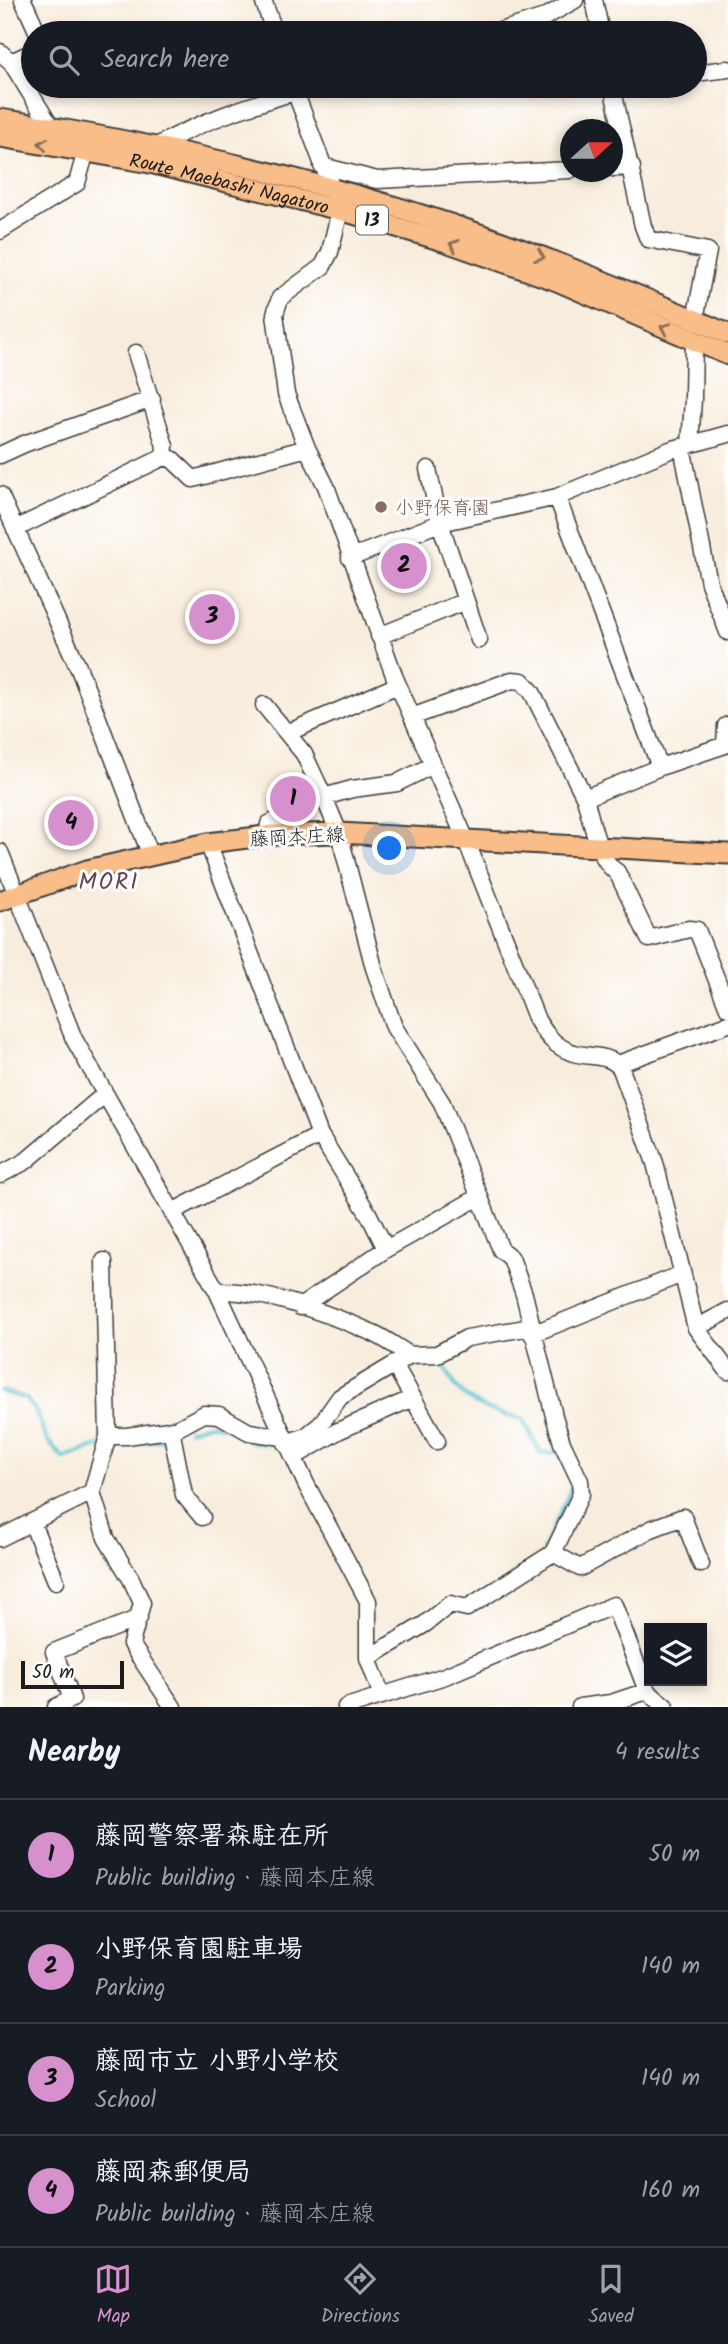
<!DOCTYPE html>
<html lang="en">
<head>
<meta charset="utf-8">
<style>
	:root { --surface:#171b24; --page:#20242c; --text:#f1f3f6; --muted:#9ea1a6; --line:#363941; --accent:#d690ce }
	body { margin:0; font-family:Kalam,"Klee One",sans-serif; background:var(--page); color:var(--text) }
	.controls { position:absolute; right:21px; bottom:21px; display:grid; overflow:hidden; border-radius:0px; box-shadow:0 4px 10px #0003 }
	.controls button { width:63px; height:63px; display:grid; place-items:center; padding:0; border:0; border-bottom:2px solid var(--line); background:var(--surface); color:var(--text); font:35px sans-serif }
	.compass { position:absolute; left:560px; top:119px; width:63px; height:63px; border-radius:50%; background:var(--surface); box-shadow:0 4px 10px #0003; rotate:69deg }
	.scale { position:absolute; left:21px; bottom:18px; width:103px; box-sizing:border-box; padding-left:7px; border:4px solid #1c1c1c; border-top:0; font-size:19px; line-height:24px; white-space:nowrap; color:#1c1c1c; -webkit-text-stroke:5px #fff; paint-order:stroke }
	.you { position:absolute; left:390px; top:849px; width:24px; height:24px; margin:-18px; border:5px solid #fff; border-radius:50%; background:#1a73e8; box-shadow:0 0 0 10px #1a73e833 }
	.badge { display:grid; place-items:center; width:46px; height:46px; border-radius:50%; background:var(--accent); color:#111; font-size:23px; font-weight:700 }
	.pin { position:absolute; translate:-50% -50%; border:4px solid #fff; box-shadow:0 2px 7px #0006 }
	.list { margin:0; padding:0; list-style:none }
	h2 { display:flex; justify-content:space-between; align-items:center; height:91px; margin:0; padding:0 28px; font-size:30px }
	h2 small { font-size:23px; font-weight:400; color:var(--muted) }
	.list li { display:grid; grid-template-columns:46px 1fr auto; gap:21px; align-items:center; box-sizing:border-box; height:112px; padding:0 28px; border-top:2px solid var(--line) }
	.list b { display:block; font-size:26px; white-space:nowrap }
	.list p { margin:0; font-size:23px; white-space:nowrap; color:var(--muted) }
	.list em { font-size:23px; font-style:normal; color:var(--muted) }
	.icon { flex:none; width:38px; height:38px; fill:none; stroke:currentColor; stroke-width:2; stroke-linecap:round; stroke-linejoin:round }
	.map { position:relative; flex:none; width:728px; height:1707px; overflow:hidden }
	.search { position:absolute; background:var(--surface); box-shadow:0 4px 10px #0003; left:21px; right:21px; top:21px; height:77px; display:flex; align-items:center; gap:18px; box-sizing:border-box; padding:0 24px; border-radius:38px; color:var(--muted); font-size:26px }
	.sheet { height:539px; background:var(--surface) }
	nav { display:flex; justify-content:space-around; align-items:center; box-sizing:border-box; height:98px; border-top:2px solid var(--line); background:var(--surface); font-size:19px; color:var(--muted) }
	nav a { display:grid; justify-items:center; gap:4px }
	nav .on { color:var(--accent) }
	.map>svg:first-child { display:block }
</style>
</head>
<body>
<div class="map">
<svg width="728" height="1707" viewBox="0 0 728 1707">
	<rect width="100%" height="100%" fill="#fff"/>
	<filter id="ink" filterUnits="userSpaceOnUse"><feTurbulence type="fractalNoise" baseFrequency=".0143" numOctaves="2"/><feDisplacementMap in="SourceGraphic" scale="14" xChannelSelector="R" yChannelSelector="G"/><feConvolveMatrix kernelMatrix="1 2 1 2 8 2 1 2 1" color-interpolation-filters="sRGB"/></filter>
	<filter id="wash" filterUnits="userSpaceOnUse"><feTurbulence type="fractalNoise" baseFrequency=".00686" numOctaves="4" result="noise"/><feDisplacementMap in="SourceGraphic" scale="28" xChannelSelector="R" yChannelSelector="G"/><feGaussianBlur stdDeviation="1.57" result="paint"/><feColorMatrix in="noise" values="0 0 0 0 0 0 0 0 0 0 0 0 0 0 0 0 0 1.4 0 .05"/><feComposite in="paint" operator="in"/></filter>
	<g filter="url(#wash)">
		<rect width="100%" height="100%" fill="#f8eddd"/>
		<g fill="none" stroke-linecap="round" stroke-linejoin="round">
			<path stroke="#54c0cd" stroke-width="4.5" d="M437 1358C447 1367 450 1380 459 1390 475 1408 501 1414 523 1419L541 1454 558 1452 561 1456
				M0 1391 25 1398 36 1412 47 1440 63 1458 101 1445
				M189 1430 209 1424 224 1427
				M244 1437 253 1442 283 1445
				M110 1445 168 1439
				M543 1551 569 1494 573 1480"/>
		</g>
	</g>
	<g filter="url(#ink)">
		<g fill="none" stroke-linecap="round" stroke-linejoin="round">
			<g stroke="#3d3b39" stroke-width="19">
				<path id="minor" d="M23 0 38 33
					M263 0 275 33
					M594 0 601 33
					M494 33 545 17 575 0
					M0 52 11 62 51 127
					M11 62 33 52
					M695 73 728 69
					M293 86 340 210 330 252 323 266 280 298 275 314 286 394 307 448 326 486 395 678 466 840 537 1020C546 1035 556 1048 574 1053 590 1058 610 1053 621 1069L655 1163 696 1328 728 1371
					M612 86 643 226 648 239 708 251 695 320
					M157 146C206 118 259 103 313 86
					M322 166 377 180 570 170
					M612 168 632 167
					M0 231 77 183 86 151
					M136 353 165 446 164 457
					M690 445 693 399 694 340
					M682 447 709 583 728 632
					M0 455 24 444 152 399
					M428 469 440 523 479 640
					M0 495 79 669 151 856
					M557 497 660 767 585 798C591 818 598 861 617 872L649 939 689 929 697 930 728 1008
					M15 529 164 457 172 459 193 479 307 448
					M350 558 440 523 557 497 670 450 728 434
					M379 636 466 601
					M264 705 304 754 324 797 339 833 374 968 394 1027 442 1103 501 1250 511 1258 524 1294 554 1416 562 1443 580 1481 581 1494 553 1553 467 1608 450 1604 425 1624 368 1658
					M412 717 512 680 522 681 532 692 585 798
					M287 733 398 685
					M660 767 725 745 726 726 728 725
					M267 836 269 824 324 797 352 789 397 783 433 765
					M208 843 320 1135 369 1215 386 1249
					M0 852 74 1039 217 1291 306 1484 368 1601V1658L382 1696
					M618 1064 728 1024
					M0 1175 26 1161 105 1094
					M172 1212 320 1135
					M104 1261 108 1436
					M217 1291C266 1290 327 1313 373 1333 386 1339 398 1348 410 1355
					M300 1307 386 1249 479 1197
					M696 1328 728 1311
					M532 1334 682 1274
					M394 1364 437 1441
					M171 1429 184 1495 202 1517
					M286 1443 306 1436 320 1425 340 1397 410 1355 437 1354 467 1338 531 1327
					M294 1457 338 1431 413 1398
					M92 1492 106 1538 131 1579 142 1603 131 1644 173 1707
					M32 1523 56 1581
					M0 1538 92 1492 108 1436H127L176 1429 204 1414 219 1415 249 1432 283 1437
					M553 1553 580 1568 651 1529 683 1517 701 1564
					M56 1707 72 1699 54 1652 139 1618
					M346 1707 445 1676 614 1605 647 1691
					M580 1707 611 1703
					M609 1707 611 1703 647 1691 666 1707"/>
			</g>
			<g stroke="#3d3b39" stroke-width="23">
				<g id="major">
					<path d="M0 119C153 143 305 176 453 225 547 256 637 295 728 334"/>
					<path id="s1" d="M0 137 150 163 340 210 446 242 557 281 728 355"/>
					<path d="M0 901 87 870 208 843 272 835 339 833 728 854"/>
				</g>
			</g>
			<use href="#minor" stroke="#fff" stroke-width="16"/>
			<use href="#major" stroke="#f8bd88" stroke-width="19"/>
		</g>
		<defs><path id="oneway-chevron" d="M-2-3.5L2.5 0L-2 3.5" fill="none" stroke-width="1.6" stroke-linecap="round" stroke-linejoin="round" transform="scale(1.75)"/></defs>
		<g stroke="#8a6c52">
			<use href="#oneway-chevron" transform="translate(43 144) rotate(-171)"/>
			<use href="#oneway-chevron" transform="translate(454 245) rotate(-161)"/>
			<use href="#oneway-chevron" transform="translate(540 256) rotate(20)"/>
			<use href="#oneway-chevron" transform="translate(665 328) rotate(-157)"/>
		</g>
	</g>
	<circle fill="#8d6e63" stroke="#fff" stroke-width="2.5" cx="381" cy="507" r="7"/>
	<g text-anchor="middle" stroke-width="6" stroke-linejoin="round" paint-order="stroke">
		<rect fill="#fff" stroke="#606060" stroke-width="2" x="356" y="205.5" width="32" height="29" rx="5"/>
		<g font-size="18" font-weight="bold" fill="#1c1c1c">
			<text x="372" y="226">13</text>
		</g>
		<g font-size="19" fill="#1c1c1c" stroke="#fff">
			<text dy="7" stroke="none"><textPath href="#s1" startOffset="234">Route Maebashi Nagatoro</textPath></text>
			<text transform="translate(297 836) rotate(-3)" y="7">藤岡本庄線</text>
		</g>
		<g font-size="19" fill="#785e54" stroke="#fff" text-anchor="start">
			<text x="395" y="514">小野保育園</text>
		</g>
		<g font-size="23" letter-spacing="2" fill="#624653" stroke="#fff">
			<text x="109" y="889">MORI</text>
		</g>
	</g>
</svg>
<div class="controls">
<button><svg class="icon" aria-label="layers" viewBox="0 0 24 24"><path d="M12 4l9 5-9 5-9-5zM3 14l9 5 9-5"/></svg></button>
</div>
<svg class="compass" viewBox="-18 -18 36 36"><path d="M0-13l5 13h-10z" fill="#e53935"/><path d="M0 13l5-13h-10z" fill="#9ea1a6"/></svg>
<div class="scale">50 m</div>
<div class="you"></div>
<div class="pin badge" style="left:293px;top:799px">1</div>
<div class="pin badge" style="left:404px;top:566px">2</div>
<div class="pin badge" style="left:212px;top:617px">3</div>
<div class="pin badge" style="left:71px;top:823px">4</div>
<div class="search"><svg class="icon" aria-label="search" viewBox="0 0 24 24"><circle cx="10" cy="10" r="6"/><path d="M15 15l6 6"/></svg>Search here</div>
</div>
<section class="sheet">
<h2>Nearby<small>4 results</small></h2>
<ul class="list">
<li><span class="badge">1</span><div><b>藤岡警察署森駐在所</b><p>Public building · 藤岡本庄線</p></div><em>50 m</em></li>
<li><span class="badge">2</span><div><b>小野保育園駐車場</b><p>Parking</p></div><em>140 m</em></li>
<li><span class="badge">3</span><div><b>藤岡市立 小野小学校</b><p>School</p></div><em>140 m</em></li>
<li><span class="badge">4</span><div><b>藤岡森郵便局</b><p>Public building · 藤岡本庄線</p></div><em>160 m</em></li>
</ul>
</section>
<nav>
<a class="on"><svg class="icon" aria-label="map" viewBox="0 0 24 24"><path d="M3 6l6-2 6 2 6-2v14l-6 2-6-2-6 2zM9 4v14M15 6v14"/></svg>Map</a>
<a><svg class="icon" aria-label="directions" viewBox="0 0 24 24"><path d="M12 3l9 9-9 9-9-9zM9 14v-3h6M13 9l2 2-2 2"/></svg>Directions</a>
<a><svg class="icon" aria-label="saved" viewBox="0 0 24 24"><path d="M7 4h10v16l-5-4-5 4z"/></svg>Saved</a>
</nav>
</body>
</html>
